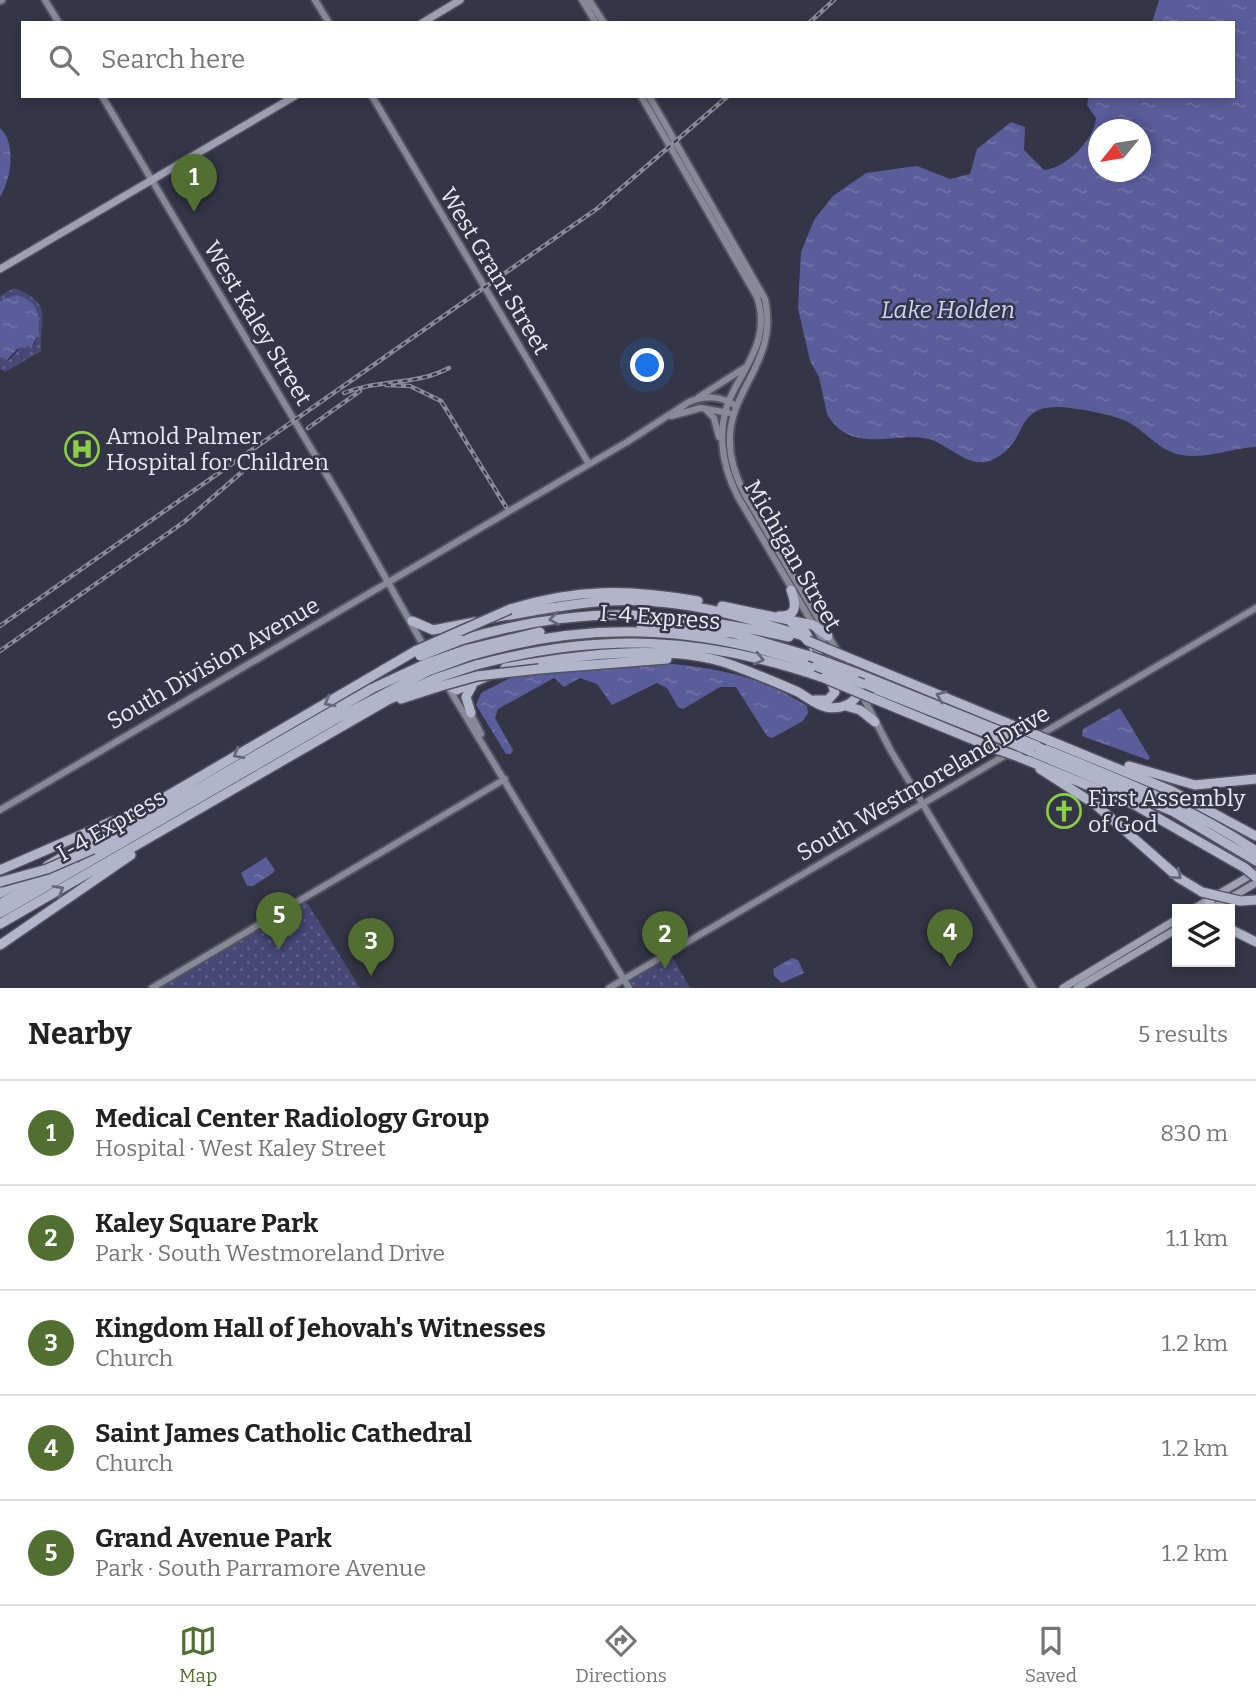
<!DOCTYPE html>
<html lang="en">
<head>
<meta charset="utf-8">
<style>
	:root { --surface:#fff; --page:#f2f2f2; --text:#222; --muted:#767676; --line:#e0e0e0; --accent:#526f32 }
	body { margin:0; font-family:Bitter,serif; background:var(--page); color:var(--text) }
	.controls { position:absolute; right:21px; bottom:21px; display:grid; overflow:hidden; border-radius:0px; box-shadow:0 4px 10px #0003 }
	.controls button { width:63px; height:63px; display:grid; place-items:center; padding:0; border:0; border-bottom:2px solid var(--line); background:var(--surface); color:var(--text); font:35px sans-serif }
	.compass { position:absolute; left:1088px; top:119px; width:63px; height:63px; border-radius:50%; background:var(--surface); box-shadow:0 4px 10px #0003; rotate:240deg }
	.you { position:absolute; left:648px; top:366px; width:24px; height:24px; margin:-18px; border:5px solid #fff; border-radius:50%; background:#1a73e8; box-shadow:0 0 0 10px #1a73e833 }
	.badge { display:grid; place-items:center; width:46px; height:46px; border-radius:50%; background:var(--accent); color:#fff; font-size:23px; font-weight:700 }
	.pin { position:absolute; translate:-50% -58px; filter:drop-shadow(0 2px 4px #0008) }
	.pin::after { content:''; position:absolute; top:37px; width:24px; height:21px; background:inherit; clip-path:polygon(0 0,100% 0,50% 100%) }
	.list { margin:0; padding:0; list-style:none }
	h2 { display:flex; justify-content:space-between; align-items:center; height:91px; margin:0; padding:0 28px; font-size:30px }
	h2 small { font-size:23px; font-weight:400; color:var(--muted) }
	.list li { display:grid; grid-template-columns:46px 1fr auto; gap:21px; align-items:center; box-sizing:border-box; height:105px; padding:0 28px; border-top:2px solid var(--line) }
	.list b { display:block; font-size:26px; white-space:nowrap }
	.list p { margin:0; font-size:23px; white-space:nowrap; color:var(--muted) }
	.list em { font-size:23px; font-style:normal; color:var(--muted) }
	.icon { flex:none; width:38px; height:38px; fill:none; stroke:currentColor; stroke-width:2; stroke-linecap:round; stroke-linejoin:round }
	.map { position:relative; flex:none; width:1256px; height:988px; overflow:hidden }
	.search { position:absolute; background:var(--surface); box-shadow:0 4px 10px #0003; left:21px; right:21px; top:21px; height:77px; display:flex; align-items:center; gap:18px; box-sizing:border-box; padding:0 24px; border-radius:0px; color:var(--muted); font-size:26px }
	.sheet { height:616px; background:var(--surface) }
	nav { display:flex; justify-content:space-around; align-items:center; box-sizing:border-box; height:98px; border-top:2px solid var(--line); background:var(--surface); font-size:19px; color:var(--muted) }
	nav a { display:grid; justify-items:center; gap:4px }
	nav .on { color:var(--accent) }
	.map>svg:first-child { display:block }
</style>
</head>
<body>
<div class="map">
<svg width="1256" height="988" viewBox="0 0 1256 988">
	<defs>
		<pattern id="park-dots" width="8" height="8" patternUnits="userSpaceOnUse" patternTransform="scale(1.75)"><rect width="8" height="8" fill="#474875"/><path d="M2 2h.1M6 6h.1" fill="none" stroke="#626289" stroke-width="1.8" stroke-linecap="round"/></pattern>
		<pattern id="water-ripples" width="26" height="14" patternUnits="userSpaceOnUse" patternTransform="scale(1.75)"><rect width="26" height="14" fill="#5b5c9a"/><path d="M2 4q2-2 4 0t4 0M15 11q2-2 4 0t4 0" fill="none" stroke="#7373a9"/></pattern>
	</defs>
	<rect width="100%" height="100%" fill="#343647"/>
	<path fill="url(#park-dots)" d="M14 288C55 303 39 319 41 351L5 372 0 369V357L9 360 20 348 35 344 36 337 40 336V326L12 297 0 301V296Z
		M303 901 308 904 360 988H159Z
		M672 956 690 988H635L630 981Z"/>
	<path fill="url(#water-ripples)" fill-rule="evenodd" d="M1159 0H1256V447C1230 448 1203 461 1177 454 1158 449 1145 431 1128 422 1114 415 1078 408 1061 407 1011 405 1031 443 992 460 969 470 950 445 929 439 895 431 851 456 827 414L819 377 810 361 798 308 801 252 814 220 833 196 866 173 917 166 950 179 970 174 977 149 1011 122 1025 127 1024 150 1044 170C1065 169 1095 139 1096 118L1087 105 1089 96H1233V23H1152ZM1098 130H1140V172H1098Z
		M0 128C17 143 11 180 0 197Z
		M16 295C41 302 38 315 40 337H36L31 349 28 346 17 349 7 360 0 357V301Z
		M673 664C727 670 760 677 807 706L808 713 803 721 772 738 767 736 736 687H720L683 709 678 707 667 688 657 683 612 705 597 684 580 678 564 687 554 678 498 709 495 718 513 750 511 754H506L476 705 481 693 510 678 544 672Z
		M1120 708 1150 758 1148 760 1082 736 1083 729Z
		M266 857 275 870 273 873 253 886H247L241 873Z
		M792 958 798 960 804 973 782 983 774 976 773 969Z"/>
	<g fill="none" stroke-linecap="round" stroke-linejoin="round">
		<g stroke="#515363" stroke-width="10">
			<path id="secondary" d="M45 0 59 23
				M315 0 329 23
				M582 0 596 23
				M589 0 604 23
				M0 1 2 0
				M102 96 344 504 426 650
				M372 96 589 464
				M641 96 757 297C769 333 752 357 735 388 715 423 720 462 738 497L837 665
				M649 96 765 299C783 378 697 400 744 493L849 671
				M699 397 746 367
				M706 410 714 418 719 437
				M671 416 701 408 729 413
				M448 687 629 988
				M861 693 891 751 1033 988
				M470 712 481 734
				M0 810 627 442 689 402C704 395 722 396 736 406
				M152 988 505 779
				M609 988 1256 608"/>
		</g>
		<g stroke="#515363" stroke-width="10">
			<path id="primary" d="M422 23 460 0
				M0 269 295 96
				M1193 909 1256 872
				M1211 909 1256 883
				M1063 988 1177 919
				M1077 988 1177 929"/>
		</g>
		<g stroke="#515363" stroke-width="12">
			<path id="highway" d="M722 606 813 625 828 636
				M510 609C577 588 630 589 698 601
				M779 616C798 617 796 604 791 590
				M492 618C531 612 569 603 609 601 676 597 740 615 803 636L808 641
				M412 621 433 630 475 622
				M791 622 806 633 822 663
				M641 625 732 633 810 656
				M442 640 460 676 469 683
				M461 640C583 604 667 610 789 637
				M465 650 540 632
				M469 656C590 620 697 625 816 666
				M849 658 1027 731
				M476 665C600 632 703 636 824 678
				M505 668C569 656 666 642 729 664 752 672 775 682 798 692 807 697 816 705 826 707 840 710 857 704 859 689
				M539 669 667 659
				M437 670 449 686 457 690 492 674
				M856 673 1017 738
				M863 684 1009 742
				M872 698 996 749
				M401 699 438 687
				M815 700H828L835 692 830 679
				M846 706 860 710 875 722
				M471 713 466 697 472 686
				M1048 740 1172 791 1256 836
				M1037 746C1113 777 1188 805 1256 851
				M1030 751 1172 811 1256 861
				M1019 757 1135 805 1245 868
				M1129 766 1195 785 1256 779
				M1040 769 1096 805 1179 878 1202 892
				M89 851 373 688 425 664
				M47 866 417 650
				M0 870 113 821
				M0 893 32 875
				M1240 901 1256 900
				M0 904 74 860
				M1207 909 1211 899
				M0 913 334 720 428 671
				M0 924 386 701 434 679
				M1230 929 1256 942
				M0 945 131 855"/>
		</g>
		<use href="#secondary" stroke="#888997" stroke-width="6"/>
		<use href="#primary" stroke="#9ea0b2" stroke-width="7"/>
		<use href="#highway" stroke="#b2b4c9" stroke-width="9"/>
		<g stroke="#898b99" stroke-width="4.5">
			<path id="rail" d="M809 23 834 0
				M386 385 410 386 441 401 506 507
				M344 393C379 379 415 386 449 368
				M308 428 360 391
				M0 626 598 208 728 96
				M0 651 184 522 242 472"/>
		</g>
		<use href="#rail" stroke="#343647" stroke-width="2" stroke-dasharray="5" stroke-linecap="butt"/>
		<g stroke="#515363" stroke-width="12" stroke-linecap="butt">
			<path id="highway-bridge" d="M808 641 849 658
				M417 650 510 609
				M420 656 461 640
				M810 656 856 673
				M425 664 465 650
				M816 666 863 684
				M428 671 469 656
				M824 678 872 698
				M434 679 476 665
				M438 687 477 676 539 669
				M1027 731 1048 740
				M1017 738 1037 746
				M1009 742 1030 751
				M996 749 1019 757
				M1245 868 1256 877
				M0 882 47 869 93 849
				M1202 892 1240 901"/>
		</g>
		<use href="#highway-bridge" stroke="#b2b4c9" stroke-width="9"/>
	</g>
	<defs><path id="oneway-chevron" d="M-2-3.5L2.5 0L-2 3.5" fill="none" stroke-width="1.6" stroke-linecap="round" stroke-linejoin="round" transform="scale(1.75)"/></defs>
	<g stroke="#66687b">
		<use href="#oneway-chevron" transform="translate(554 619) rotate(172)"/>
		<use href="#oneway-chevron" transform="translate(759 659) rotate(13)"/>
		<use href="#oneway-chevron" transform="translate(941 696) rotate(-158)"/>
		<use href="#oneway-chevron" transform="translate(329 702) rotate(150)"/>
		<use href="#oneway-chevron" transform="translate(238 754) rotate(150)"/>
		<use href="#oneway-chevron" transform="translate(1177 875) rotate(40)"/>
		<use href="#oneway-chevron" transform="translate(59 890) rotate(-30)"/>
	</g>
	<defs>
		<g id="hospital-ring" transform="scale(1.75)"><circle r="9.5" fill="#343647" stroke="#8cce45" stroke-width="1.5"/><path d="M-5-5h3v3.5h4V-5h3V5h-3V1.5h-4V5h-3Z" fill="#8cce45"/></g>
		<g id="church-ring" transform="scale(1.75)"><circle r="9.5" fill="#343647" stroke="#8cce45" stroke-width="1.5"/><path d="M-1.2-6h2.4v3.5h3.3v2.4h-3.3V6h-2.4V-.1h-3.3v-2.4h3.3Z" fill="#8cce45"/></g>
	</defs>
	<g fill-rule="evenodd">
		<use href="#hospital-ring" x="82" y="449"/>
		<use href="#church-ring" x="1064" y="811"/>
	</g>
	<g text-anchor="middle" stroke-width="5" stroke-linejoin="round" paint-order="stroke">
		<g font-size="23" fill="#e7e9f4" stroke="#343647">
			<text transform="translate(495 271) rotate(59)" y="8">West Grant Street</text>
			<text transform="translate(258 323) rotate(59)" y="8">West Kaley Street</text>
			<text transform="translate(793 555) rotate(60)" y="8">Michigan Street</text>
			<text transform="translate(660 617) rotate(4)" y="8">I-4 Express</text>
			<text transform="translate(213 663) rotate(-30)" y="8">South Division Avenue</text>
			<text transform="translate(923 783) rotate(-30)" y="8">South Westmoreland Drive</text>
			<text transform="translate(111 825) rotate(-30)" y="8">I-4 Express</text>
		</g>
		<g font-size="23" fill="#e7e9f4" stroke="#343647" text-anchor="start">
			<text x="106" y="444">Arnold Palmer<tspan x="106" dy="26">Hospital for Children</tspan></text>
			<text x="1088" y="806">First Assembly<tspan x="1088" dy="26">of God</tspan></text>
		</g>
		<g font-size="24" font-style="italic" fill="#cfd2f7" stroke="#343647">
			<text x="948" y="318">Lake Holden</text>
		</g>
	</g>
</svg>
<div class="controls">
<button><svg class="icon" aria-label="layers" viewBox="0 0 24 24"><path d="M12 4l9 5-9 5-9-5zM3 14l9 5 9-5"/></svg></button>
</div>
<svg class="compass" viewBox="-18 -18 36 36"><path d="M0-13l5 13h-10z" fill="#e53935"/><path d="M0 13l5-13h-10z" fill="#767676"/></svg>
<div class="you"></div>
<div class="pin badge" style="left:194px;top:212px">1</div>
<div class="pin badge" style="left:665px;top:969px">2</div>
<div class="pin badge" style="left:371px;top:976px">3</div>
<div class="pin badge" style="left:950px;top:967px">4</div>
<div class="pin badge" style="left:279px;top:950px">5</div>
<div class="search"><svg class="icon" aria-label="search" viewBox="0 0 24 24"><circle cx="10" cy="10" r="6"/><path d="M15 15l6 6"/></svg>Search here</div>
</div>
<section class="sheet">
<h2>Nearby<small>5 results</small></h2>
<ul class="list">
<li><span class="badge">1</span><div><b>Medical Center Radiology Group</b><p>Hospital · West Kaley Street</p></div><em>830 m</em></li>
<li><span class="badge">2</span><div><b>Kaley Square Park</b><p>Park · South Westmoreland Drive</p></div><em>1.1 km</em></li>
<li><span class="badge">3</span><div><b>Kingdom Hall of Jehovah's Witnesses</b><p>Church</p></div><em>1.2 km</em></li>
<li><span class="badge">4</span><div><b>Saint James Catholic Cathedral</b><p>Church</p></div><em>1.2 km</em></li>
<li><span class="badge">5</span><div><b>Grand Avenue Park</b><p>Park · South Parramore Avenue</p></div><em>1.2 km</em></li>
</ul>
</section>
<nav>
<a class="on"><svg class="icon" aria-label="map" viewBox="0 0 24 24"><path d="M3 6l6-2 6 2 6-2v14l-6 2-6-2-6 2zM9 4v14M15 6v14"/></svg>Map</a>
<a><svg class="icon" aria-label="directions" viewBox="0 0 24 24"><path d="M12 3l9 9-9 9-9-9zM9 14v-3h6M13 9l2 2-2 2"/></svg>Directions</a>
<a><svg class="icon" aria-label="saved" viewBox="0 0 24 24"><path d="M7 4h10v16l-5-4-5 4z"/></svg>Saved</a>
</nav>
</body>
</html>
